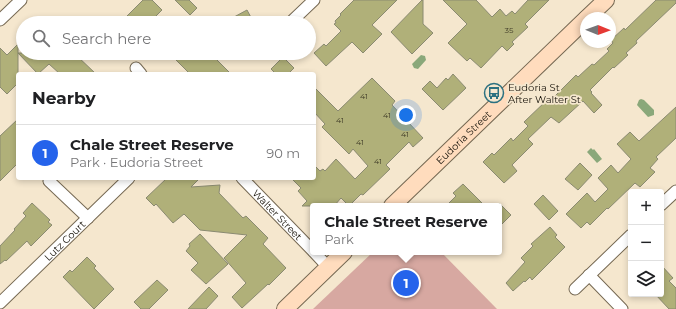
<!DOCTYPE html>
<html lang="en">
<head>
<meta charset="utf-8">
<style>
	:root { --surface:#fff; --page:#f6f6f6; --text:#202124; --muted:#757577; --line:#e0e0e0; --accent:#2563eb }
	body { margin:0; font-family:Montserrat,sans-serif; background:var(--page); color:var(--text) }
	.controls { position:absolute; right:12px; bottom:12px; display:grid; overflow:hidden; border-radius:4px; box-shadow:0 2px 6px #0003 }
	.controls button { width:36px; height:36px; display:grid; place-items:center; padding:0; border:0; border-bottom:1px solid var(--line); background:var(--surface); color:var(--text); font:20px sans-serif }
	.compass { position:absolute; left:580px; top:12px; width:36px; height:36px; border-radius:50%; background:var(--surface); box-shadow:0 2px 6px #0003; rotate:91deg }
	.you { position:absolute; left:406px; top:115px; width:14px; height:14px; margin:-10px; border:3px solid #fff; border-radius:50%; background:#1a73e8; box-shadow:0 0 0 6px #1a73e833 }
	.badge { display:grid; place-items:center; width:26px; height:26px; border-radius:50%; background:var(--accent); color:#fff; font-size:13px; font-weight:700 }
	.pin { position:absolute; translate:-50% -50%; border:2px solid #fff; box-shadow:0 1px 4px #0006 }
	.popup { position:absolute; left:310px; top:203px; width:192px; height:52px; box-sizing:border-box; display:grid; place-content:center; border-radius:4px; background:var(--surface); filter:drop-shadow(0 1px 3px #0005); font-size:13px; white-space:nowrap; color:var(--muted) }
	.popup b { font-size:15px; color:var(--text) }
	.popup::after { content:''; position:absolute; left:50%; top:100%; margin-left:-8px; border:8px solid transparent; border-top-color:var(--surface) }
	.list { margin:0; padding:0; list-style:none }
	h2 { display:flex; justify-content:space-between; align-items:center; height:52px; margin:0; padding:0 16px; font-size:17px }
	h2 small { font-size:13px; font-weight:400; color:var(--muted) }
	.list li { display:grid; grid-template-columns:26px 1fr auto; gap:12px; align-items:center; box-sizing:border-box; height:56px; padding:0 16px; border-top:1px solid var(--line) }
	.list b { display:block; font-size:15px; white-space:nowrap }
	.list p { margin:0; font-size:13px; white-space:nowrap; color:var(--muted) }
	.list em { font-size:13px; font-style:normal; color:var(--muted) }
	.icon { flex:none; width:22px; height:22px; fill:none; stroke:currentColor; stroke-width:2; stroke-linecap:round; stroke-linejoin:round }
	.map { position:relative; flex:none; width:676px; height:309px; overflow:hidden }
	.search { position:absolute; background:var(--surface); box-shadow:0 2px 6px #0003; left:16px; top:16px; width:300px; height:44px; display:flex; align-items:center; gap:10px; box-sizing:border-box; padding:0 14px; border-radius:22px; color:var(--muted); font-size:15px }
	.panel { position:absolute; background:var(--surface); box-shadow:0 2px 6px #0003; left:16px; top:72px; width:300px; height:108px; border-radius:4px }
	.map>svg:first-child { display:block }
</style>
</head>
<body>
<div class="map">
<svg width="676" height="309" viewBox="0 0 676 309">
	<rect width="100%" height="100%" fill="#f5e7ce"/>
	<path fill="#d7a8a1" d="M373 252H441L497 309H313Z"/>
	<path fill="#8aa87a" d="M421 55 425 56 426 60 418 69 414 68 412 64Z
		M641 99 644 100 654 110V115L648 117 637 105 639 100Z
		M591 148 593 150 594 149 602 159 597 163 587 152Z"/>
	<path fill="#b0b079" stroke="#8a8a71" d="M143 0H152L162 10 149 23H134L127 16Z
		M175 0H189L197 8 190 15Z
		M354 0H397L372 25 382 34 363 53 352 42 326 66 314 53 324 44 326 46 341 31 334 24 336 23 335 21 341 15 340 14Z
		M422 0H423V24L433 33 412 54 391 32Z
		M443 0H476L492 17 500 9 506 16 512 11 515 14 528 0H549L525 24 528 27 512 42 514 44 507 51 502 46 481 68 470 58 467 61 448 43 467 24Z
		M656 0H676V3L636 41 637 43 626 53 628 55 614 68 613 67 590 90 592 92 591 93 602 105 594 113 583 101 559 123 551 117 528 139 533 144 512 165 517 171 504 183 483 162 492 153 494 155 511 138 513 141 528 126 524 122 547 100 549 102 576 75 578 77 592 64 594 65 609 51 607 49 613 43 611 40 624 28 625 30Z
		M247 10 254 23H223Z
		M18 44V53H64L70 60 75 54 96 74H60L49 64 38 74 18 53V83L7 94 0 87V48L7 55Z
		M169 53H210L231 74H190Z
		M283 57 294 68 288 74H276L271 69Z
		M453 74 466 88 443 110 422 89 430 81 437 88 446 78 448 80Z
		M372 78 395 101 392 105 423 138 413 147 409 142 386 165 390 169 363 195 361 194 349 206 341 198 334 206H302L307 201 298 191 301 188 291 178H314V165L320 171 323 169 325 171 336 159 355 179 368 166 353 149 349 154 322 127 325 124 314 112V87L338 111Z
		M676 107V138L656 157 658 159 650 168 655 172 640 187 635 183 608 209 607 208 590 225 587 222 581 228 566 214 587 193 595 202 608 189 598 178 611 165 618 173 631 159 617 144 630 132 639 141Z
		M18 119V163L0 181V136Z
		M580 163 592 175 578 190 565 179Z
		M167 178H200L191 187 220 185 219 193 243 218 246 216 268 238 263 244 286 268 269 285 268 284 242 308 232 297 246 283 224 258 247 235 200 230 184 214 173 223 156 204 154 206 146 198Z
		M463 184 485 206H446L456 196 453 193Z
		M543 195 558 211 549 220 534 204Z
		M32 203 50 220 48 222 52 225 31 246 27 241 6 261 5 260 0 264V246L15 230 14 229 26 216 23 213Z
		M499 203 511 215 499 227Z
		M550 227 557 235 555 237 565 247 532 280 530 277 525 282 524 281 513 291 506 283 525 262 521 258 533 246 531 244Z
		M200 234 228 264 206 284 191 270 198 263 186 251 190 246 189 244Z
		M87 257 96 266 94 268 114 289 94 309 63 277 70 270 72 272Z
		M661 265 673 278 669 281 676 288V309H669L655 294H661Z
		M157 280 168 290 149 309H141L134 302Z
		M209 287 218 296 206 309H188Z"/>
	<g fill="none" stroke-linecap="round" stroke-linejoin="round">
		<g stroke="#766953" stroke-width="13">
			<g id="minor">
				<path d="M0 20 21 0"/>
				<path d="M292 21 314 0"/>
				<path d="M136 68 141 74"/>
				<path id="s1" d="M242 178 313 251"/>
				<path d="M49 181 88 218"/>
				<path d="M661 205 676 191"/>
				<path d="M314 252 328 267"/>
				<path d="M589 275 622 309"/>
				<path d="M575 289 631 235"/>
				<path id="s2" d="M0 303 129 178"/>
			</g>
		</g>
		<g stroke="#766953" stroke-width="18">
			<g id="secondary">
				<path d="M587 18 606 0"/>
				<path id="s3" d="M392 206 586 19"/>
				<path d="M285 309 344 252"/>
			</g>
		</g>
		<use href="#minor" stroke="#fff" stroke-width="11"/>
		<use href="#secondary" stroke="#ffdcbd" stroke-width="16"/>
	</g>
	<defs>
		<g id="bus-ring" transform="scale(1)"><circle r="9.5" fill="#f5e7ce" stroke="#2c7180" stroke-width="1.5"/><path d="M-5-6H5V4H4V6H2V4H-2V6H-4V4H-5ZM-3.5-4V0h7V-4ZM-3.5 1.2v1.5H-2V1.2ZM2 1.2v1.5H3.5V1.2Z" fill="#2c7180"/></g>
	</defs>
	<g fill-rule="evenodd">
		<use href="#bus-ring" x="494" y="93"/>
	</g>
	<g text-anchor="middle" stroke-width="3.5" stroke-linejoin="round" paint-order="stroke">
		<g font-size="8" fill="#403c28">
			<text x="509" y="33">35</text>
			<text x="364" y="99">41</text>
			<text x="387" y="118">41</text>
			<text x="340" y="123">41</text>
			<text x="405" y="137">41</text>
			<text x="360" y="145">41</text>
			<text x="378" y="164">41</text>
		</g>
		<g font-size="10" fill="#1b160d" stroke="#f5e7ce" text-anchor="start">
			<text x="508" y="91">Eudoria St<tspan x="508" dy="12">After Walter St</tspan></text>
		</g>
		<g font-size="10" fill="#1b160d" stroke="#f5e7ce">
			<text dy="4" stroke="none"><textPath href="#s3" startOffset="99">Eudoria Street</textPath></text>
			<text dy="4" stroke="none"><textPath href="#s1" startOffset="51">Walter Street</textPath></text>
			<text dy="4" stroke="none"><textPath href="#s2" startOffset="90">Lutz Court</textPath></text>
		</g>
	</g>
</svg>
<div class="controls">
<button>+</button>
<button>−</button>
<button><svg class="icon" aria-label="layers" viewBox="0 0 24 24"><path d="M12 4l9 5-9 5-9-5zM3 14l9 5 9-5"/></svg></button>
</div>
<svg class="compass" viewBox="-18 -18 36 36"><path d="M0-13l5 13h-10z" fill="#e53935"/><path d="M0 13l5-13h-10z" fill="#757577"/></svg>
<div class="you"></div>
<div class="pin badge" style="left:406px;top:283px">1</div>
<div class="popup"><b>Chale Street Reserve</b>Park</div>
<div class="search"><svg class="icon" aria-label="search" viewBox="0 0 24 24"><circle cx="10" cy="10" r="6"/><path d="M15 15l6 6"/></svg>Search here</div>
<section class="panel">
<h2>Nearby<small></small></h2>
<ul class="list">
<li><span class="badge">1</span><div><b>Chale Street Reserve</b><p>Park · Eudoria Street</p></div><em>90 m</em></li>
</ul>
</section>
</div>
</body>
</html>
